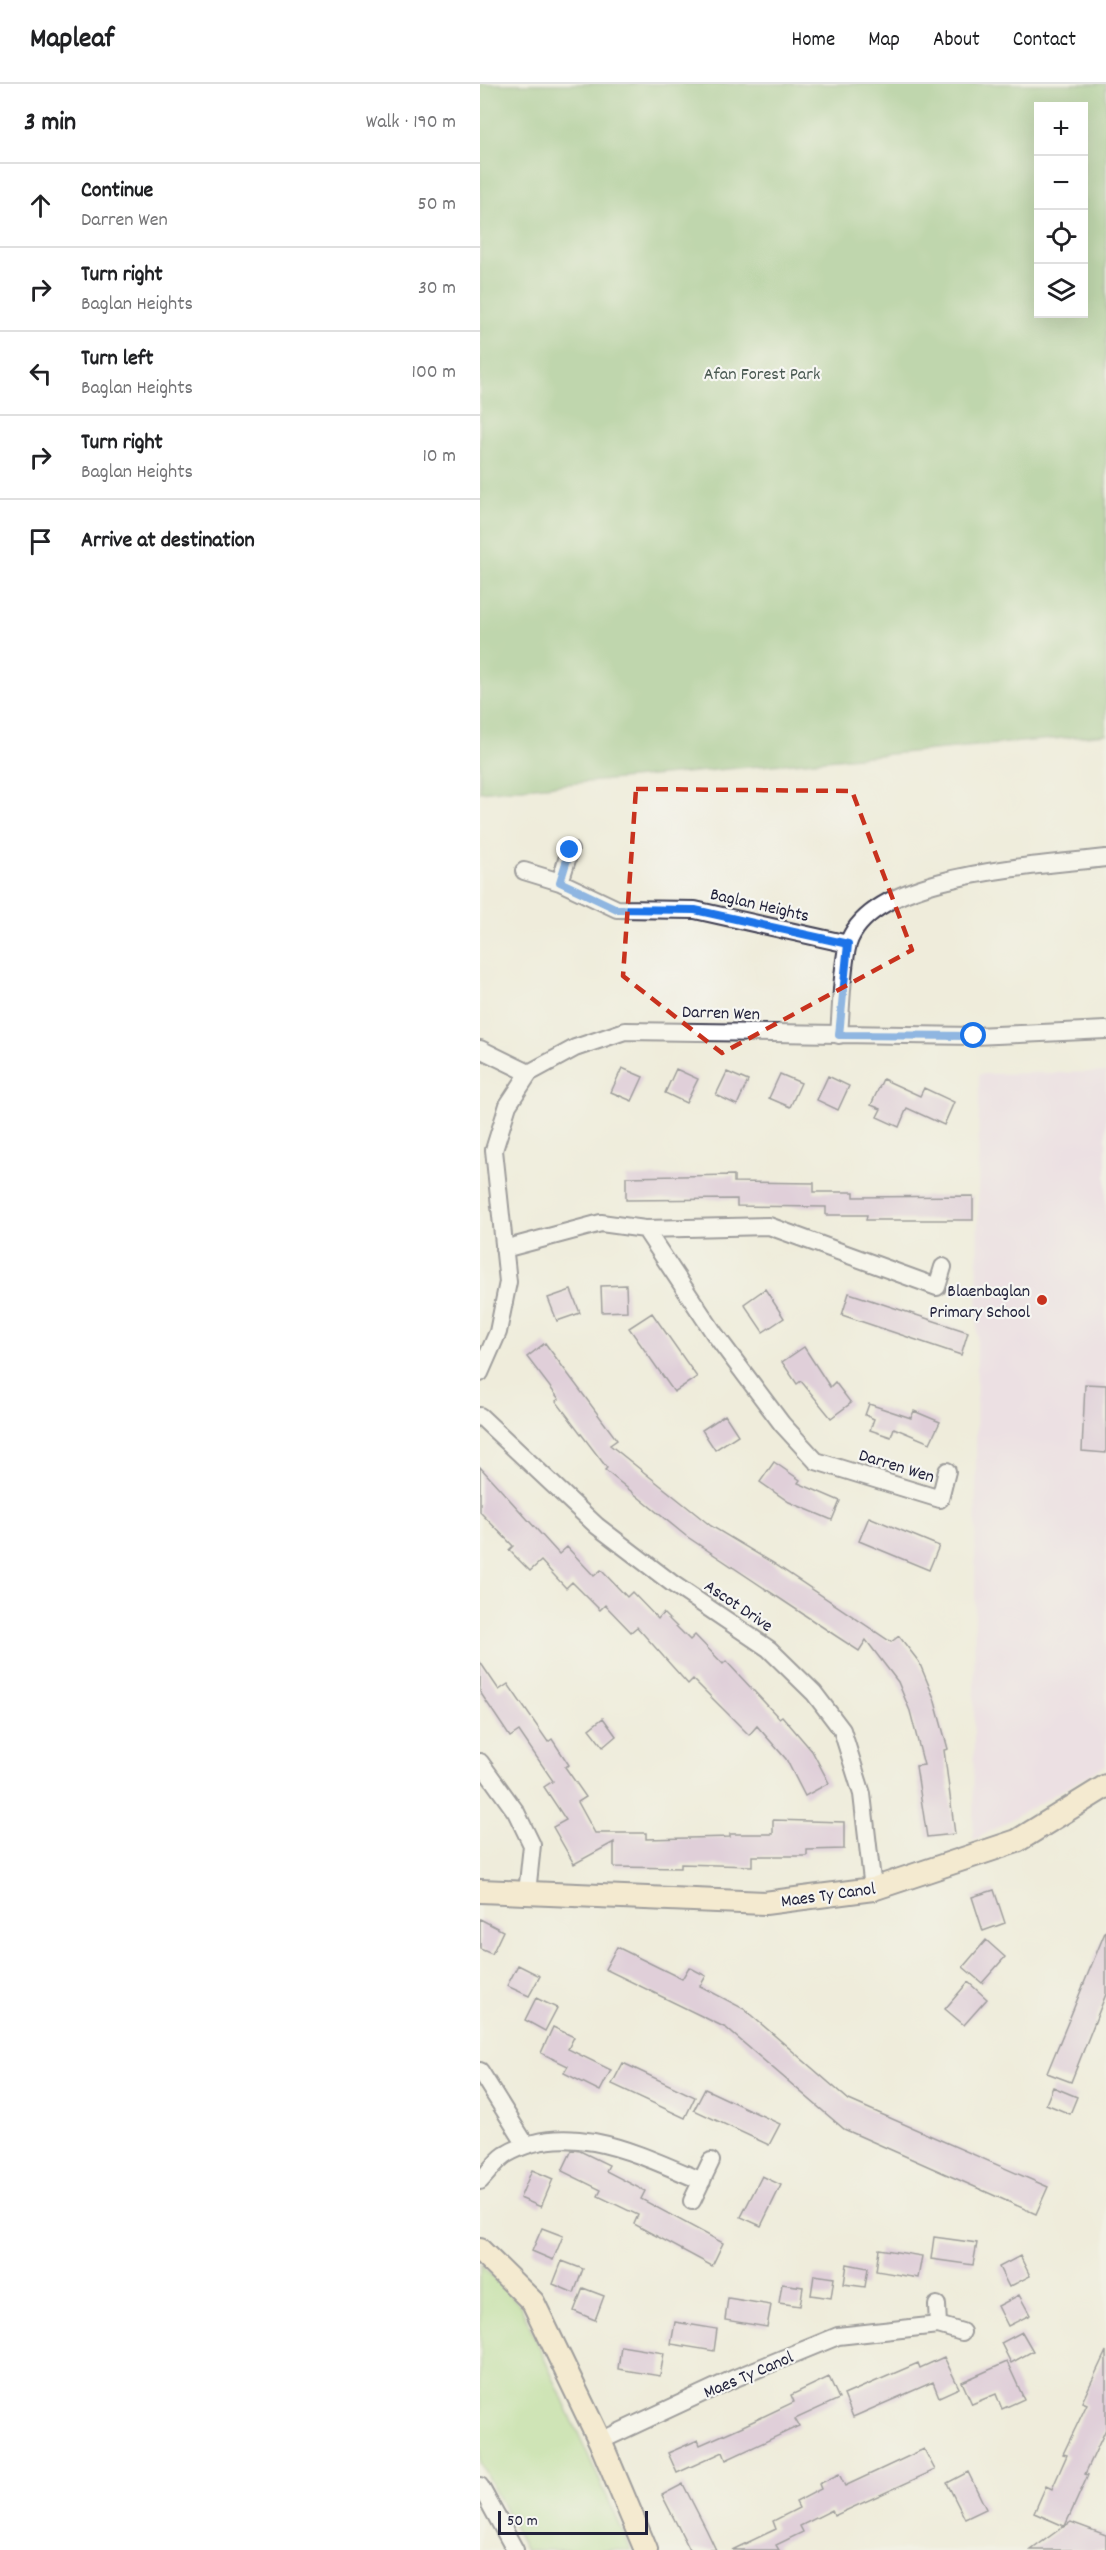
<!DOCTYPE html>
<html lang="en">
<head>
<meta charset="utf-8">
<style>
	:root { --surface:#fff; --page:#f6f6f6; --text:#202124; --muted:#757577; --line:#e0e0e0 }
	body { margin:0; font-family:Dekko,sans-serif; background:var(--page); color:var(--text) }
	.controls { position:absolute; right:18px; top:18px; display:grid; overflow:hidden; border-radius:0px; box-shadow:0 6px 24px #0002 }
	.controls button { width:54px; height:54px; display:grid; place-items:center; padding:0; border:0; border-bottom:2px solid var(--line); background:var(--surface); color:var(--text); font:30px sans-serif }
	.scale { position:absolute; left:18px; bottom:15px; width:150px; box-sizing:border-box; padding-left:6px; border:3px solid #22223b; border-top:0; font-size:16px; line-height:21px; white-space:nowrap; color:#22223b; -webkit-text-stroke:4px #f6f6f2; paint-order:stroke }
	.stop { position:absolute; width:18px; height:18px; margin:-14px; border:4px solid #1a73e8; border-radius:50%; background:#fff }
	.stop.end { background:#1a73e8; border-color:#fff; box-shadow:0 2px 6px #0008 }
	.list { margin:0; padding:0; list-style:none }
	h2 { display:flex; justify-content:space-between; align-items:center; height:78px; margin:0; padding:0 24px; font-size:26px }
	h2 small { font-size:20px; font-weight:400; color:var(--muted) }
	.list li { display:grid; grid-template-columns:39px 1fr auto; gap:18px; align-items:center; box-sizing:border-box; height:84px; padding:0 24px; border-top:2px solid var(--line) }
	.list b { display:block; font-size:22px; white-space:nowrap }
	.list p { margin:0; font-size:20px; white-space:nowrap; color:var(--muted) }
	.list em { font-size:20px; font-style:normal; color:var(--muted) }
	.icon { flex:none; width:33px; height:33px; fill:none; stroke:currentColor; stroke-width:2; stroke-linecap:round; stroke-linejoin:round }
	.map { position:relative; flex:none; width:626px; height:2466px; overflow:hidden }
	header { display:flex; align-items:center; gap:36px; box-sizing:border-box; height:84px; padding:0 30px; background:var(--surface); border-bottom:2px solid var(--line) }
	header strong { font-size:28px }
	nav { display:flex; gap:33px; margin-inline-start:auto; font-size:21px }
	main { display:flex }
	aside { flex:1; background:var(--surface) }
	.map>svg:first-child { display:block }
</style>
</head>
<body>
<header>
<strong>Mapleaf</strong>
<nav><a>Home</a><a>Map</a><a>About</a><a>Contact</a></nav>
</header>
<main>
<aside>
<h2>3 min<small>Walk · 190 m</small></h2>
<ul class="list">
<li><svg class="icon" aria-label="ahead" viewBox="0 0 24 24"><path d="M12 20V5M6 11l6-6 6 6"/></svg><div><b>Continue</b><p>Darren Wen</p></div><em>50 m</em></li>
<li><svg class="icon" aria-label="right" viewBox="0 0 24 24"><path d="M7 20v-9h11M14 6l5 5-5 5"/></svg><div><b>Turn right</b><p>Baglan Heights</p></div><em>30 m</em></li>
<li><svg class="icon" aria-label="left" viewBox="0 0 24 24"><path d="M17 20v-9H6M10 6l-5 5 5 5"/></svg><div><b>Turn left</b><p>Baglan Heights</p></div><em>100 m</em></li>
<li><svg class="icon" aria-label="right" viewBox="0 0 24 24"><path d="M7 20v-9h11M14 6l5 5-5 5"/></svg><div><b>Turn right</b><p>Baglan Heights</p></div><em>10 m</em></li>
<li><svg class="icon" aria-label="arrive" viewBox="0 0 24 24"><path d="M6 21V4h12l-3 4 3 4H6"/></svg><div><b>Arrive at destination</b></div></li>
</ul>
</aside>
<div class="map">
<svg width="626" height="2466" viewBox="0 0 626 2466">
	<rect width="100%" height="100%" fill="#f6f6f2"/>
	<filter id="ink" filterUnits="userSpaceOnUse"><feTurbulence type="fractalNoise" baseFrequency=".0167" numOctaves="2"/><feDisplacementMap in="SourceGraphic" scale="12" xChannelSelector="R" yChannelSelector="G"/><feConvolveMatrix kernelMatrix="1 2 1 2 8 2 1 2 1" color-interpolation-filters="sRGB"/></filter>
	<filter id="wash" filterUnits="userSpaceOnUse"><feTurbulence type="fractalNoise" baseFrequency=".008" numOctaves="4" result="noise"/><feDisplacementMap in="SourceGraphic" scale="24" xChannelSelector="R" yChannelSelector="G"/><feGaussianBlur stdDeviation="1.35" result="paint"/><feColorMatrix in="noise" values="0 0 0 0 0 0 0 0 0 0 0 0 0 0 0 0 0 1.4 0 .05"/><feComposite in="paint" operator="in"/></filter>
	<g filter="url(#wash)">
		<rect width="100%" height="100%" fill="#efecdb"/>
		<path fill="#e9d1ed" d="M626 988V1681L493 1757 499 990Z"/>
		<path fill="#a9da89" stroke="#667e62" stroke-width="1.5" d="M0 2180 40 2221 151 2466H46L0 2379Z"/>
		<path fill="#86ba75" stroke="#546e58" stroke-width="1.5" fill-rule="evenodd" d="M0 0H626V650L0 708ZM558 22H604V230H558Z"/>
		<g id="blocks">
			<path fill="#ceacd8" d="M142 984 163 993 152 1017 131 1008Z
				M196 985 218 995 206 1019 185 1009Z
				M247 988 268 997 257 1021 236 1011Z
				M300 990 321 999 310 1023 289 1014Z
				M348 992 369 1002 358 1026 337 1016Z
				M403 995 440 1012 444 1004 474 1018 464 1041 427 1024 419 1043 397 1033 401 1025 391 1021Z
				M254 1091V1098L334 1099V1108H374V1113L493 1112V1136H386L387 1131H346V1123L257 1122V1115L146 1116V1093Z
				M146 1201 147 1227 122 1228 121 1202Z
				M285 1205 304 1234 283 1248 264 1220Z
				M91 1206 100 1229 77 1237 68 1214Z
				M369 1209 488 1248 481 1271 362 1231Z
				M172 1229 217 1293 194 1308 149 1244Z
				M65 1259 137 1356 130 1361 231 1442 293 1479 411 1558 419 1552 439 1578 454 1614 468 1665 464 1666 475 1750 447 1753 436 1682 444 1681 430 1627 418 1598 386 1556 379 1567 356 1552 206 1452 125 1386 127 1384 76 1317 79 1315 47 1273Z
				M324 1263 350 1303 355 1298 371 1319 351 1334 321 1297 317 1300 302 1278Z
				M605 1300 626 1301V1369L602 1367Z
				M389 1320 431 1334 434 1327 460 1338 450 1359 414 1344 411 1353 390 1346 394 1335 385 1331Z
				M245 1331 258 1351 235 1366 222 1346Z
				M294 1378 320 1396 318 1399 360 1417 352 1436 309 1418 280 1398Z
				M0 1383 79 1470 87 1463 114 1492 121 1486 147 1513 152 1508 178 1535 183 1529 210 1556 215 1551 243 1580 246 1577 299 1634 302 1632 332 1667 349 1699 325 1712 306 1675 277 1642 269 1651 213 1595 208 1600 157 1543 151 1548 125 1521 120 1526 92 1498 86 1504 61 1477 50 1487 29 1466 33 1462 0 1428Z
				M389 1433 459 1462 449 1486 379 1457Z
				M0 1578 19 1606 28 1600 68 1658 72 1655 89 1681 85 1683 106 1713 98 1718 115 1749H166V1755L250 1753V1750H293V1736L364 1738V1765L327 1766V1772H272V1782L201 1780V1784L134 1783V1758L94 1780 73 1743 86 1736 64 1703 73 1697 39 1647 30 1653 0 1608Z
				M123 1634 136 1652 123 1663 109 1645Z
				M514 1806 525 1839 503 1847 492 1813Z
				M0 1835 23 1847 12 1870 0 1865Z
				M626 1846V1910L591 1998 567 1989Z
				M506 1856 525 1873 502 1899 483 1883Z
				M137 1863 202 1895 209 1883 226 1892 220 1902 264 1925 369 2016 568 2103 556 2130 364 2045 246 1944 125 1885Z
				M38 1881 60 1892 49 1912 27 1902Z
				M488 1898 507 1915 484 1941 465 1925Z
				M56 1914 77 1924 65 1947 45 1936Z
				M73 1943 94 1953 88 1965 131 1986 120 2007 84 1989 88 1982 61 1969Z
				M143 1979 215 2013 205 2034 132 2000Z
				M573 2003 597 2013 590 2030 566 2020Z
				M225 2005 300 2040 289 2061 214 2026Z
				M92 2066 100 2067 129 2081 126 2087 165 2107 161 2115 243 2159 232 2182 154 2140 158 2131 118 2112 121 2106 82 2087Z
				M52 2086 73 2095 61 2123 40 2114Z
				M282 2092 301 2101 281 2142 261 2133Z
				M62 2144 83 2152 73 2176 52 2167Z
				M454 2153 497 2159 493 2181 451 2175Z
				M399 2165 442 2172 438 2194 396 2187Z
				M540 2172 550 2192 529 2203 519 2183Z
				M82 2177 103 2185 94 2209 73 2200Z
				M367 2180 388 2184 385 2203 364 2200Z
				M334 2191 354 2194 351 2214 331 2211Z
				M302 2200 323 2203 320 2222 299 2219Z
				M103 2204 124 2212 115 2236 94 2227Z
				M539 2211 550 2231 528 2242 518 2222Z
				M248 2214 291 2221 287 2243 245 2236Z
				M195 2238 237 2245 234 2267 191 2260Z
				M542 2248 553 2267 531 2279 521 2259Z
				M141 2262 184 2269 180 2292 138 2285Z
				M626 2267V2345L605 2390 608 2391 585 2442 591 2438 626 2451V2466H551L584 2442 554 2429 566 2402 572 2405 587 2371 583 2370 607 2320 602 2318Z
				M464 2273 479 2304 459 2313 453 2298 373 2333 364 2311 438 2279 440 2284Z
				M527 2278 544 2315 522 2325 516 2310 492 2320 482 2298Z
				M349 2293 359 2315 315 2335 319 2342 246 2376 243 2368 197 2389 188 2369 218 2356 220 2361 263 2342 314 2318 311 2311Z
				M444 2365 455 2386 354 2432 352 2426 320 2442 323 2448 296 2461 299 2466H252L296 2445 293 2437 319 2424 316 2418 341 2405 339 2400 359 2390 365 2402Z
				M488 2388 506 2425 485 2435 467 2399Z
				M203 2400 227 2447 236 2466H210L182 2411Z"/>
		</g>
	</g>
	<g filter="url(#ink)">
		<use href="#blocks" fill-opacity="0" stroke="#414053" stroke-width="1.5"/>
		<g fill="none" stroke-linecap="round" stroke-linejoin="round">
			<g stroke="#414053" stroke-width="20">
				<path id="street" d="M44 787 80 798 137 825 215 826 368 860
					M80 798 90 766
					M359 951C361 927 362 881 368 860 391 788 562 782 626 774
					M0 965 49 989
					M165 1145 234 1249 302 1340 336 1377 460 1415 467 1387
					M24 1165 121 1139 165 1145 289 1142 457 1203 463 1183
					M0 1289 18 1248 28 1198 14 1066 28 1021 49 989 95 964 145 947 494 952 626 946
					M0 1332 117 1442 193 1500 289 1565 334 1609 362 1646 382 1710 393 1805
					M0 1678 36 1728 52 1761 47 1809
					M0 1987 46 2061
					M0 2097C8 2089 16 2077 25 2071 88 2033 162 2072 222 2097
					M212 2117 231 2077
					M457 2221 458 2241 482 2248
					M120 2357 253 2295 358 2252 458 2241
					M0 2402 35 2466"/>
			</g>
			<g stroke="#414053" stroke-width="26">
				<path id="secondary" d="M0 1807 285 1819 393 1805 537 1757 626 1702
					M0 2166 53 2218 120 2357 166 2466"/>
			</g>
			<use href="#street" stroke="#fff" stroke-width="16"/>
			<use href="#secondary" stroke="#fbe7c3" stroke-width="22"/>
		</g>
	</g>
	<g fill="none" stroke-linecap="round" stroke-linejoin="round" filter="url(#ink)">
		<path stroke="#1a73e8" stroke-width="8" d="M90 766 80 798 137 825 215 826 368 860 359 951 494 952"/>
	</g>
	<path d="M0 0H626V2466H0ZM156 705 372 707 432 866 242 969 143 892Z" fill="#efecdb" fill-opacity=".55" fill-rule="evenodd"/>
	<path fill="none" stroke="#c8321e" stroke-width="4.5" stroke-dasharray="12 8" stroke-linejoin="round" d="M156 705 372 707 432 866 242 969 143 892Z"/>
	<circle fill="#c8321e" stroke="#f6f6f2" stroke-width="2" cx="562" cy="1216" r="6"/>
	<g text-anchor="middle" stroke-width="4.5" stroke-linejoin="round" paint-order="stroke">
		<g font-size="18" fill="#4a5952" stroke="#f6f6f2">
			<text x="282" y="295">Afan Forest Park</text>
		</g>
		<g font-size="18" fill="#22223b" stroke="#f6f6f2">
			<text transform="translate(280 820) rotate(13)" y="6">Baglan Heights</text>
			<text transform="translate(241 928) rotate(2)" y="6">Darren Wen</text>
			<text transform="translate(417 1381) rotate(17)" y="6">Darren Wen</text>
			<text transform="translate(259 1521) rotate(34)" y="6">Ascot Drive</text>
			<text transform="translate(348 1810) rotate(-8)" y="6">Maes Ty Canol</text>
			<text transform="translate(268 2290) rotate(-23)" y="6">Maes Ty Canol</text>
		</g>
		<g font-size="18" fill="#22223b" stroke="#f6f6f2" text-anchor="end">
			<text x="550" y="1212">Blaenbaglan<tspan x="550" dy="21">Primary School</tspan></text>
		</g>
	</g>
</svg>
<div class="controls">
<button>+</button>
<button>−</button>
<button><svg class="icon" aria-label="locate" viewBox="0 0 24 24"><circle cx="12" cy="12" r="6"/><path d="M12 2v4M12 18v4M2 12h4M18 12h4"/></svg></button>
<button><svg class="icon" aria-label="layers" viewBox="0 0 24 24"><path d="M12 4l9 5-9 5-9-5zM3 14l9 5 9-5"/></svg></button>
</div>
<div class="scale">50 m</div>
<div class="stop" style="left:494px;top:952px"></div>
<div class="stop end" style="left:90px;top:766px"></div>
</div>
</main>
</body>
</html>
